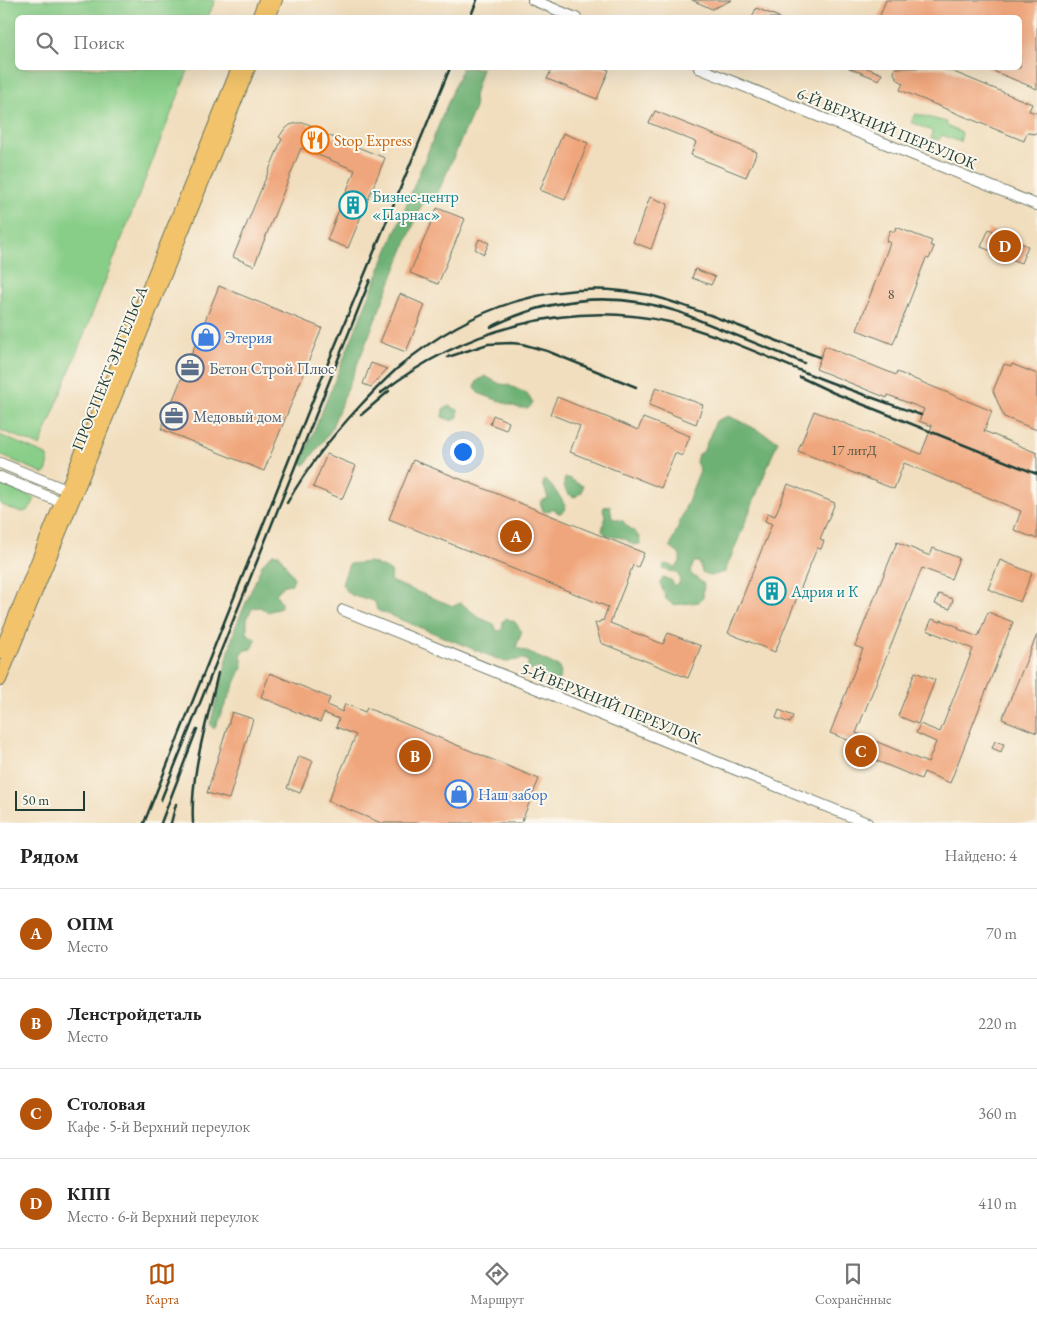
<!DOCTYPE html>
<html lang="ru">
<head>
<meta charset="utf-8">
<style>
	:root { --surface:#fff; --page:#f6f6f6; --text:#222; --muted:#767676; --line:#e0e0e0; --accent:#b45309 }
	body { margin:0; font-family:"EB Garamond",serif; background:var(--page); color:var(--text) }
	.scale { position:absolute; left:15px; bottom:12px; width:70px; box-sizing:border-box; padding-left:5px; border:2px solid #1f3d34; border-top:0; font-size:14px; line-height:18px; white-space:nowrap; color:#1f3d34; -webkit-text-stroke:4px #fbf7ec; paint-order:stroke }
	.you { position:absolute; left:462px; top:451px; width:18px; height:18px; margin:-12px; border:4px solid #fff; border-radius:50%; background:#1a73e8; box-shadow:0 0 0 8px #1a73e833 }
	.badge { display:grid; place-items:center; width:32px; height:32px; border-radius:50%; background:var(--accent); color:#fff; font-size:16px; font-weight:700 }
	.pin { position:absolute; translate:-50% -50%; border:2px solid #fff; box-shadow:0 1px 5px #0006 }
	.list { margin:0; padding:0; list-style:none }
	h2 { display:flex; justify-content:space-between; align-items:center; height:65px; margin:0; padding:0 20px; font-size:21px }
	h2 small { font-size:16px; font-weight:400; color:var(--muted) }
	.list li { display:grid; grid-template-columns:32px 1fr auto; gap:15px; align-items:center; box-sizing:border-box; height:90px; padding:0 20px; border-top:1px solid var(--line) }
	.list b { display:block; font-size:19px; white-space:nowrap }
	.list p { margin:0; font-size:16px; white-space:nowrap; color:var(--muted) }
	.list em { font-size:16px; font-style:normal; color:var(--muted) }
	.icon { flex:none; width:28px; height:28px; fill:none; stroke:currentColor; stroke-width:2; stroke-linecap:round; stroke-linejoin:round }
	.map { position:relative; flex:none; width:1037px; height:823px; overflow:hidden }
	.search { position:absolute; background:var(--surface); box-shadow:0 5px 20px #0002; left:15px; right:15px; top:15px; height:55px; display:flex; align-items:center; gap:12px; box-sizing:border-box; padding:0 18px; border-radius:8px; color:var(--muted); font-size:19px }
	.sheet { height:425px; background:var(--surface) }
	nav { display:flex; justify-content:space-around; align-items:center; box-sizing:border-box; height:70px; border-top:1px solid var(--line); background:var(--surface); font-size:14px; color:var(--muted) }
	nav a { display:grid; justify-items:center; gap:2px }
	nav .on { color:var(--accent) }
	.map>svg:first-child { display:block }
</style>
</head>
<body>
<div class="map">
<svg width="1037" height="823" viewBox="0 0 1037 823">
	<rect width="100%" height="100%" fill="#fbf7ec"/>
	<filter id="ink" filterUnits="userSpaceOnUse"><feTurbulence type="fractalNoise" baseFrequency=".02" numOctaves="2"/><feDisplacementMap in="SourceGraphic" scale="10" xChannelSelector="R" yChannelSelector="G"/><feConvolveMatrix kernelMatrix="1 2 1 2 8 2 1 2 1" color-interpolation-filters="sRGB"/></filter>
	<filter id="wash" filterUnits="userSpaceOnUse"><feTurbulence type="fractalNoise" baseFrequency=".0096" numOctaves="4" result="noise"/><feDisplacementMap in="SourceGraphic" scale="20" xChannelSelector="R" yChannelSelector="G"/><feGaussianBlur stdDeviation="1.12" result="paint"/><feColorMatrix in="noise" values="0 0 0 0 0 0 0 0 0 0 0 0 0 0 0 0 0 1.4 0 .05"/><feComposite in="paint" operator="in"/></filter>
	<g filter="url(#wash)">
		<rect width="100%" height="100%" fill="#f1debe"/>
		<path fill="#88ce88" stroke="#54865e" d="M0 0H215L208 17 18 18V68H189L40 446 0 430Z
			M916 114 946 122 947 126 962 133 960 142 942 135 939 140 931 138 932 131 911 122Z
			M0 435 46 455C50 462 48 467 45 474L0 455Z
			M0 484 35 498C27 520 17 511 0 504Z"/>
		<path fill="#6eb174" stroke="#467754" d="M462 68H482L474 96 475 108 437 195 424 199 330 432 305 465 301 463Z
			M485 376 500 384 508 385 526 393 533 402 529 408H519L478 393 475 386 477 381Z
			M449 406 458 410V417L453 421 442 417 443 409Z
			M728 416 744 423 778 441 725 572 711 576 702 572 699 562H694L690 573 704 584 703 598 699 602 673 605 666 599 660 583 663 578 671 580 675 586 679 584 680 578 676 572 664 570 663 567 665 564 676 567 680 562V555L670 547 700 470 696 462 698 454 703 452 716 421Z
			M565 478H569L575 482 583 486 582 492 575 497C566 495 562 486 565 478Z
			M544 480C551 483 564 501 566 509L561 513H558L554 509 546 512 543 511 540 502 548 498 543 484Z
			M610 506 612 518 623 521C629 531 640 530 640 544L633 545C630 543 626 539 622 538 613 536 609 539 602 531L605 516 603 510 604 507Z
			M273 554H279L294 578 292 584 284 585 276 594 281 602V608L267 612 260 607 253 608 247 617V633L256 640 252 649 246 650 241 654 243 666 214 729 210 725 235 628 263 563Z
			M370 562 387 569 392 573 390 581 453 606 461 603 480 618 494 624 497 631 502 630 503 621 506 618 515 622 522 632 516 647 558 666 561 673 558 681 553 682 551 678H545L542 675 543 671 537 668 532 671 528 668V661L523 659 505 662 377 610 375 602C361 595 352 602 342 584L349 564Z"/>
		<g id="blocks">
			<path fill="#f0a67b" d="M692 0H732L712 9Z
				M886 0H1037V89L986 68H1020V18H879Z
				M756 8 779 17V18H752Z
				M552 68H604L609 70 597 99 547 79Z
				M849 68H867L882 74 879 80Z
				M895 68H944L1032 104 1029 111 1037 113V134L1027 133 1024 141 900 90 903 83 897 79 894 73Z
				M655 111 757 152 746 177 691 155 696 142 649 123Z
				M297 123H305L313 126 312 129 385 158 348 248 327 240 355 170 301 148 254 266 233 257 282 139 279 137 284 130 290 125Z
				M563 133 588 143 565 200 540 190Z
				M650 197 668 204 651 249 633 242Z
				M437 208 465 219 438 284 410 273Z
				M896 227 932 241 930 245 934 247 929 259 926 258 893 344 857 330 890 243 886 241 890 230 894 232Z
				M989 229 1028 246 1021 263 981 247Z
				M479 239 489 243 484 254 475 249Z
				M695 269 715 277 711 285 692 278Z
				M219 286 322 328 264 471 161 429Z
				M400 294 425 305 406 352 380 342Z
				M825 346 896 375 897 372 992 411 984 431 1037 453V539L1014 530 1021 511 904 463 894 489 798 451 814 411 921 454 932 426 919 421 924 409 888 395 887 398 816 369Z
				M371 363 387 369 371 387 363 384Z
				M1004 364 1011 366 1012 364 1037 374V430L1004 417 993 391Z
				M656 387 703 405 696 424 649 405Z
				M557 397 638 430 643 418 690 436 682 456 675 453 661 488 570 452 580 426 550 414Z
				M493 415 509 422 506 430 490 424Z
				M327 454 356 466 342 499 313 487Z
				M413 460 644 553 638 567 633 565 610 623 663 644 668 633 701 646 688 678 601 643 595 623 600 622 601 620 603 621 608 607 389 519Z
				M788 484 835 503 820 539 824 541 821 549 817 548 775 652 728 633 772 524 765 521 768 513 775 516Z
				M897 542 930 556 933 548 959 558 951 579 922 568 856 733 928 763 936 742 916 733 920 724 940 732 973 649 927 630 932 619 941 622V620L959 627 958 629 978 637 988 612 1013 622 950 783 924 772 921 779 850 750 853 742 830 733 863 649 855 646Z
				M1000 560 1032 573 1020 602 988 589Z
				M939 594 953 599 950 609 935 604Z
				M1037 635V733L1002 719Z
				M915 672 935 680 918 724 898 716Z
				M270 673 330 698 327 705 342 712 345 704 365 712 367 708 539 779 521 823H381L328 801 356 735 336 727 339 719 324 713 320 722 261 697Z
				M779 710 793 716 790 723 776 718Z
				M232 712 253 719 229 799 207 793Z
				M995 741 1004 744 1001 752 992 748Z
				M299 756 313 761 300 793 287 788Z"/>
		</g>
	</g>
	<g filter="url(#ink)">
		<use href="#blocks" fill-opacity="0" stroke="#687564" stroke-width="1"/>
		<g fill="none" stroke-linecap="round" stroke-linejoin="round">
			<g stroke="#687564" stroke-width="12">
				<path id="minor" d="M533 0 576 18
					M699 68 1037 205
					M0 463 66 490 73 499 61 502 0 477
					M343 610 867 823"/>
			</g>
			<g stroke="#687564" stroke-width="14">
				<path id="major" d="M258 18 265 0
					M269 18 276 0
					M0 653 238 68
					M0 680 249 68"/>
			</g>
			<use href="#minor" stroke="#fff" stroke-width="10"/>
			<use href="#major" stroke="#f2c36a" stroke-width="12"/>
			<path stroke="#1f3d34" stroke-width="2.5" d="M470 18 477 0
				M491 327C551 297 615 291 679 312L804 363
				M448 357 488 344 511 343 522 344 547 351 636 387
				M800 377 834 393 1037 474
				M381 393C462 330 567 299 669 322 719 334 766 357 814 376 849 390 885 402 921 415
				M361 415 389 391
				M287 503C307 468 332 436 359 407 372 393 385 379 399 367 470 307 556 276 649 295 669 300 690 308 710 315 746 329 783 343 819 357
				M161 800 370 280
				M144 823 316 392 450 68
				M161 823 197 729
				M171 823 176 804
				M193 823C190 772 207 723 218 673"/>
		</g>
	</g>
	<defs>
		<g id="restaurant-ring" transform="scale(1.4375)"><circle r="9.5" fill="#fbf7ec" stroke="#e8710a" stroke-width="1.5"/><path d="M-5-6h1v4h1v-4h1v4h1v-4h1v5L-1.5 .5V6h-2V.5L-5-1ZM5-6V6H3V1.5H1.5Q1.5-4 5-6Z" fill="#e8710a"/></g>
		<g id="building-ring" transform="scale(1.4375)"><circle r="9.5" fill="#fbf7ec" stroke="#0f9aa8" stroke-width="1.5"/><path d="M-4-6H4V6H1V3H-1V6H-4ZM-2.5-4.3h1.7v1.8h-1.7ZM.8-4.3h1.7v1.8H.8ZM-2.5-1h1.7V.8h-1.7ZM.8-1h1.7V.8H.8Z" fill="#0f9aa8"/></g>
		<g id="shop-ring" transform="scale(1.4375)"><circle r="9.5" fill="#fbf7ec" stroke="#3f7fe0" stroke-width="1.5"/><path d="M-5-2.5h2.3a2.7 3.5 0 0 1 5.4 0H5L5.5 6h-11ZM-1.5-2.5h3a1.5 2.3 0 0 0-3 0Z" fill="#3f7fe0"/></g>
		<g id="office-ring" transform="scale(1.4375)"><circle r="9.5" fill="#fbf7ec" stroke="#5c6f8a" stroke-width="1.5"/><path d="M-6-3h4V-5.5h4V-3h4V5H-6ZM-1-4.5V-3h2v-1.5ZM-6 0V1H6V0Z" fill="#5c6f8a"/></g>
	</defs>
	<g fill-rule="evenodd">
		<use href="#restaurant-ring" x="315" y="140"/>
		<use href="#building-ring" x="353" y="205"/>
		<use href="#shop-ring" x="206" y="337"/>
		<use href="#office-ring" x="190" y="368"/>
		<use href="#office-ring" x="174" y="416"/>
		<use href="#building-ring" x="772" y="591"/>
		<use href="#shop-ring" x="459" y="794"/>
	</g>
	<g text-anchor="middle" stroke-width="4" stroke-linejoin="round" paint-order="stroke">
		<g font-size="14" fill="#535746">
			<text x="891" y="299">8</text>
			<text x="854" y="455">17 литД</text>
		</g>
		<g font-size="16" fill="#1f3d34" stroke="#fbf7ec">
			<text transform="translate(887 128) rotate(22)" y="6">6-Й ВЕРХНИЙ ПЕРЕУЛОК</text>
			<text transform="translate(109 368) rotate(-68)" y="6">ПРОСПЕКТ ЭНГЕЛЬСА</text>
			<text transform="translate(611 703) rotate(22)" y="6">5-Й ВЕРХНИЙ ПЕРЕУЛОК</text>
		</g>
		<g font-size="16" fill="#c56008" stroke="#fbf7ec" text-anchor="start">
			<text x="334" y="146">Stop Express</text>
		</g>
		<g font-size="16" fill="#0d838f" stroke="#fbf7ec" text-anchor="start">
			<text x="372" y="202">Бизнес-центр<tspan x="372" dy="18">«Парнас»</tspan></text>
			<text x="791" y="597">Адрия и К</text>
		</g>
		<g font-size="16" fill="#366cbe" stroke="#fbf7ec" text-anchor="start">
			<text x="225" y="343">Этерия</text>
			<text x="478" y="800">Наш забор</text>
		</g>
		<g font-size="16" fill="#4e5e75" stroke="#fbf7ec" text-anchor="start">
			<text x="209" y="374">Бетон Строй Плюс</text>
			<text x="193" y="422">Медовый дом</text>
		</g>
	</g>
</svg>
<div class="scale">50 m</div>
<div class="you"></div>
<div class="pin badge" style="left:516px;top:536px">A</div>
<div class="pin badge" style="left:415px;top:756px">B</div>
<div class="pin badge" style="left:861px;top:751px">C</div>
<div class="pin badge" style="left:1005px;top:246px">D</div>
<div class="search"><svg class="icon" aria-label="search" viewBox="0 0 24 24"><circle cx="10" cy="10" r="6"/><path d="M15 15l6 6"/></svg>Поиск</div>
</div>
<section class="sheet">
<h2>Рядом<small>Найдено: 4</small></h2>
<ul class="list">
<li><span class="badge">A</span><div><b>ОПМ</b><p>Место</p></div><em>70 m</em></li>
<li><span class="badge">B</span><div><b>Ленстройдеталь</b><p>Место</p></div><em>220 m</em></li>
<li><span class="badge">C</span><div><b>Столовая</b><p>Кафе · 5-й Верхний переулок</p></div><em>360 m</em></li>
<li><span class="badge">D</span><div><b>КПП</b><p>Место · 6-й Верхний переулок</p></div><em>410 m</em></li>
</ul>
</section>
<nav>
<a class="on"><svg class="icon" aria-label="map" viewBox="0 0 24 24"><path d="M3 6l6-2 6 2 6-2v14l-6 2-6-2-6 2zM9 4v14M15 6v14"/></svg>Карта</a>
<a><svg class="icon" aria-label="directions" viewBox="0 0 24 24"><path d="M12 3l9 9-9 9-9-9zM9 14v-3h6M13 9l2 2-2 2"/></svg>Маршрут</a>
<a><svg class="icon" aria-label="saved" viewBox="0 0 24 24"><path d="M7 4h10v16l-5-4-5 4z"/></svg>Сохранённые</a>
</nav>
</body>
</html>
